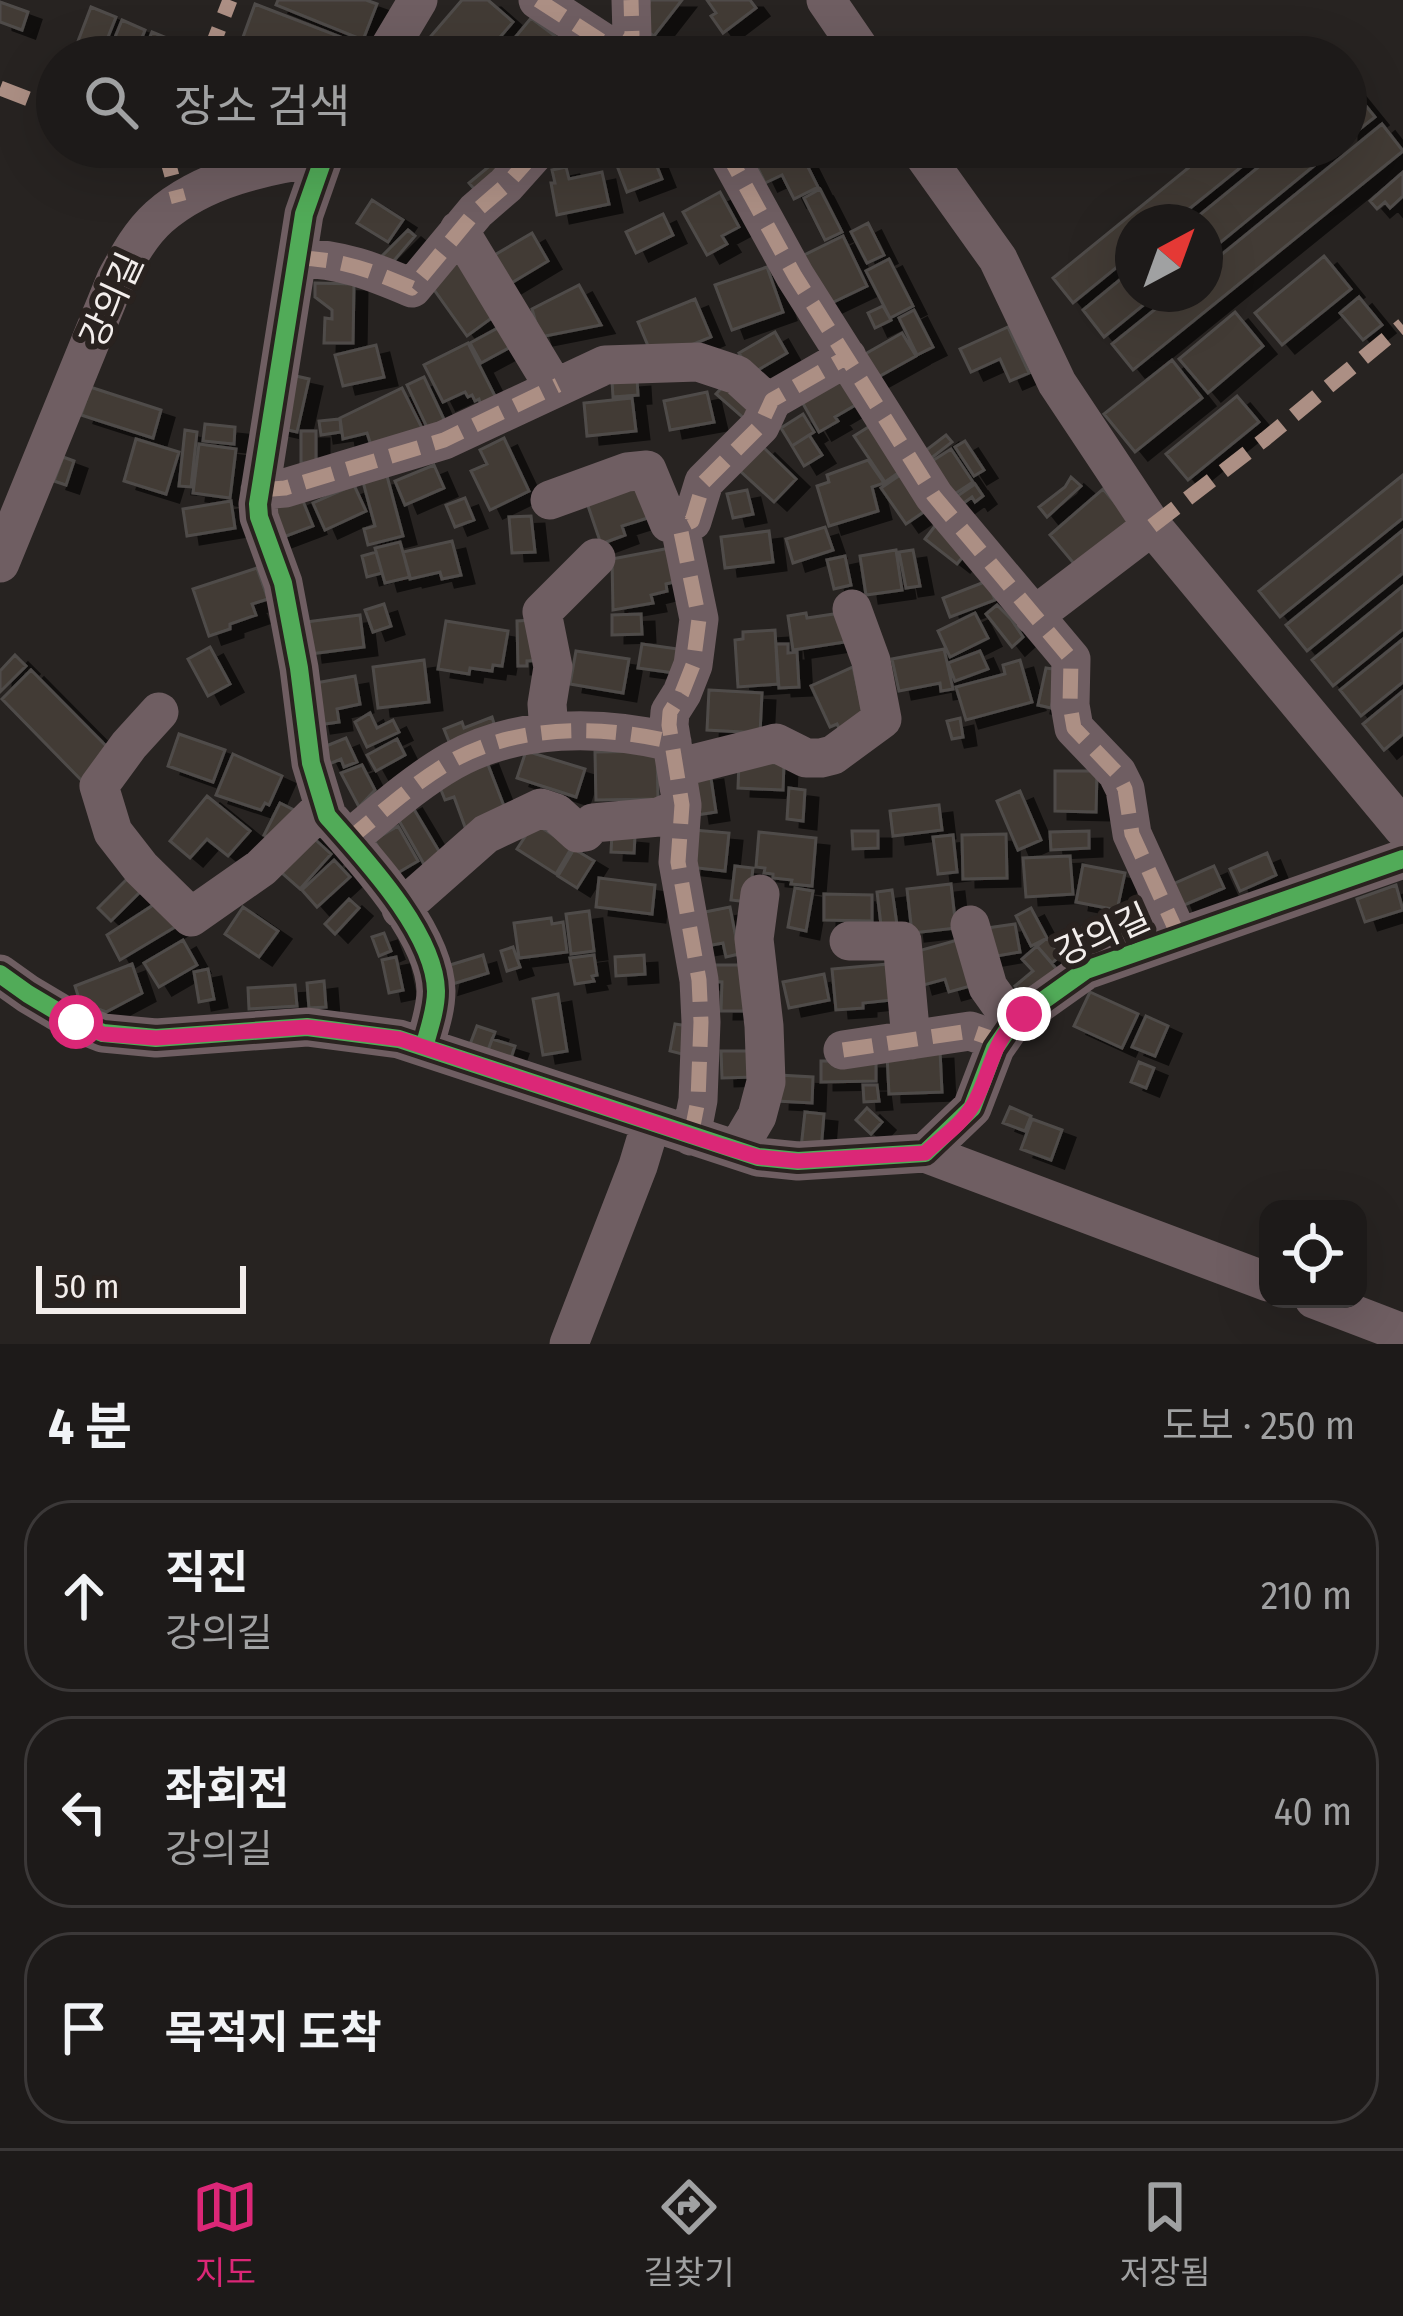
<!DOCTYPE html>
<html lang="ko">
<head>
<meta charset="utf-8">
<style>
	:root { --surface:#1d1a19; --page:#2a2726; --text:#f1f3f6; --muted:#a0a1a2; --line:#3b3838; --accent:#db2777 }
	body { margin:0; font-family:"Fira Sans Condensed","Noto Sans KR",sans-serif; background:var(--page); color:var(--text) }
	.controls { position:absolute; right:36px; bottom:36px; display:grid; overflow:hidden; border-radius:24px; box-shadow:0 12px 48px #0002 }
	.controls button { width:108px; height:108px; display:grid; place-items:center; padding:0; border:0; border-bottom:3px solid var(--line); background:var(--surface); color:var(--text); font:60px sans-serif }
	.compass { position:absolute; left:1115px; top:204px; width:108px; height:108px; border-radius:50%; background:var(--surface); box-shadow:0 12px 48px #0002; rotate:41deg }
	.scale { position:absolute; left:36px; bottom:30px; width:210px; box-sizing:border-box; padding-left:12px; border:6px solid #f2edeb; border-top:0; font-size:33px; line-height:42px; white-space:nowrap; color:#f2edeb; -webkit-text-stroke:9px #29221f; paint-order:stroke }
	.stop { position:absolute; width:36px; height:36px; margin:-27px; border:9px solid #db2777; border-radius:50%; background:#fff }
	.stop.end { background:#db2777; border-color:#fff; box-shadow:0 3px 12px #0008 }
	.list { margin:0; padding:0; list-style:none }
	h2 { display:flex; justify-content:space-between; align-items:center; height:156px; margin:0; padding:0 48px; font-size:51px }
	h2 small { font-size:39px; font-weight:400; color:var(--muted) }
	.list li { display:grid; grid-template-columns:78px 1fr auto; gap:36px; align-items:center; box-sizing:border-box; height:192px; margin:0 24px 24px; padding:0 24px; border:3px solid var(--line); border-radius:48px }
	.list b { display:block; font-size:45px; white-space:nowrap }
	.list p { margin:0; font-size:39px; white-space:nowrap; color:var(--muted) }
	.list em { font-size:39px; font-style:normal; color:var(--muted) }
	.icon { flex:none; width:66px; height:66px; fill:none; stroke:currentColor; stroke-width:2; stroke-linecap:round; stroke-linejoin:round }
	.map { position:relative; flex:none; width:1403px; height:1344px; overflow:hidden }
	.search { position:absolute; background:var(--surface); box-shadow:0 12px 48px #0002; left:36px; right:36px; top:36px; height:132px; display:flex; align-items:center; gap:30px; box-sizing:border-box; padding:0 42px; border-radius:66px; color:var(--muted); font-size:45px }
	.sheet { height:804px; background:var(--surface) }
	nav { display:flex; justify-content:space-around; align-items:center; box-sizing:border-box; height:168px; border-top:3px solid var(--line); background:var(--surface); font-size:33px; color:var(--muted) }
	nav a { display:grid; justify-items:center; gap:6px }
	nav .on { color:var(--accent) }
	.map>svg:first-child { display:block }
</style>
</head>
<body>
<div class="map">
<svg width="1403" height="1344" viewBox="0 0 1403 1344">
	<defs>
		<filter id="shadow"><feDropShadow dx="13" dy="8" stdDeviation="0" flood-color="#0009"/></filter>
	</defs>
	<rect width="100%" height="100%" fill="#272321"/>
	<path fill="#423b34" stroke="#4f4c4a" stroke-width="3" filter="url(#shadow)" d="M278 0H366L377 4 363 40 276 5Z
		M462 0H488L513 22 483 57H413Z
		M650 0H682L654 36 642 28Z
		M707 0H750L756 8 723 33 711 16 716 13Z
		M0 2 28 12 22 30 0 22Z
		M255 4 346 39 339 57H253L238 51Z
		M91 7 116 17 100 57H72Z
		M531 18 555 36 538 57H499Z
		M122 20 145 30 134 57H107Z
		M565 30 598 57 544 55Z
		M152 32 196 50 193 57H142Z
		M1353 90 1375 117 1346 140V96Z
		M1382 124 1403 151 1133 370 1112 344 1174 294H1205V268Z
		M755 147H798L818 187 794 199 782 175 765 183 749 150Z
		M1214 147H1266L1173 222H1133V254L1073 303 1053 278Z
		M1283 147H1337L1205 255V222H1191Z
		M650 149 662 179 627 192 616 163Z
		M504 154 517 168 481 197 469 183Z
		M566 167 569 179 602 172 609 204 557 215 551 183H555L552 170Z
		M1403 172V196L1390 208 1385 202 1377 209 1370 201Z
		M820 189 842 232 825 240 804 198Z
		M720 192 739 227 722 236 727 244 707 255 683 212Z
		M372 200 403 220 388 242 357 223Z
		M663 214 673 235 636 253 626 232Z
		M868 223 884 255 867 263 851 232Z
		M408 230 415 236 391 264 382 256Z
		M532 233 548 261 503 288 486 260Z
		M843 236 867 286 823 307 798 258Z
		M459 247 504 309 467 336 430 284Z
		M1324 256 1351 289 1282 345 1255 313Z
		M889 259 913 306 890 318 866 271Z
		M767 267 783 312 732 330 715 285Z
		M1133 269V294H1157L1104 337 1083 310Z
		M315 283 354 284 353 343H324L325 318 332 319V310L315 297Z
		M579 285 601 325 540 337 532 309Z
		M1359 297 1382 325 1363 340 1340 313Z
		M695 299 711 337 654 360 638 322Z
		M883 306 891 320 875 328 868 313Z
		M914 310 933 347 917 355 899 318Z
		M1235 312 1263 346 1208 393 1179 359Z
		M507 323 518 343 481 363 470 343Z
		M1008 327 1029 373 1010 381 1000 359 971 372 960 349Z
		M775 332 787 353 751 374 739 353Z
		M902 333 916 356 871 381 858 358Z
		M468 343 496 398 481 405 479 399 475 401 472 395 468 397 465 392 443 402 424 365Z
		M376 345 384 377 343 386 335 355Z
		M1172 360 1202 398 1135 452 1104 414Z
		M287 374 309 379 297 432 275 427Z
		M844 376 859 403 835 417 838 421 819 432 801 400Z
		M424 377 449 430 432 438 407 385Z
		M731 378 762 406 748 422 716 394Z
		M637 379 638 395 613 397 612 381Z
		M90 387 161 410 153 438 81 415Z
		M402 388 426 436 372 448 367 433 343 439 340 418Z
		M707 392 714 422 670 430 664 401Z
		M1237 396 1259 422 1188 480 1166 454Z
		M632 398 636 431 587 436 584 403Z
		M803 414 814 432 792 446 781 428Z
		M340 419 341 432 321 435 319 421Z
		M205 424 235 427 234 444 203 441Z
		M870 426 901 471 885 482 854 436Z
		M185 430 197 432 191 487 179 486Z
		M301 431H316V463H301Z
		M809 435 822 455 804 466 792 446Z
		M946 435 952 442 930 459 925 451Z
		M504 438 529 491 490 510 471 471 487 464 480 450Z
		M136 439 179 452 166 494 124 481Z
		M965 441 984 470 974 476 955 447Z
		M199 444 236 449 230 498 193 493Z
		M762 446 796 479 774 502 739 470Z
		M951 449 973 482 950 497 929 463Z
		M63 457 74 461 66 485 54 481Z
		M868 460 884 483 872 487 878 511 829 526 817 486 829 482 827 475Z
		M434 465 444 488 405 505 395 481Z
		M903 473 928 509 906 524 881 488Z
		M1403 475V518L1280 617 1259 591Z
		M387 476 403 536 368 545 364 529 375 526 363 482Z
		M1071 477 1081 486 1047 517 1039 507 1065 487Z
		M641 478 654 516 622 526 625 535 601 544 585 497Z
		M975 484 983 496 975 502 972 497 961 505 956 497Z
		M354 485 366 511 325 530 313 503Z
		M1103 489 1130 520 1076 566 1050 535Z
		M747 490 753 514 733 518 727 494Z
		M301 496 313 526 278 539 267 510Z
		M465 498 474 520 455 527 446 505Z
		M231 501 235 528 187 536 183 509Z
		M531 516 535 552 512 553 509 517Z
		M938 522 970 548 957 564 925 539Z
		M825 527 833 550 793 563 786 539Z
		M1403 530V573L1307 651 1286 625Z
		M769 531 773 562 725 568 721 537Z
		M452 541 461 575 442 579 440 572 410 579 403 552Z
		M400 542 410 577 385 583 375 548Z
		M670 548 678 581 666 584 667 591 651 595 653 603 613 610 612 559Z
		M896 550 902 590 866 595 860 556Z
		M913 550 920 586 906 588 899 552Z
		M376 552 382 573 367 577 362 556Z
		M845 556 851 585 834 589 827 560Z
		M257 568 268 599 252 604 256 615 230 624V629L209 636 193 589Z
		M987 581 995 600 950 617 943 598Z
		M1403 586V629L1333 686 1312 660Z
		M384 604 391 626 373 632 365 610Z
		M997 605 1011 619 1023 637 1012 647 986 614Z
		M847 612 851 641 793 650 788 616 806 613 807 618Z
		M975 613 988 638 950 657 938 631Z
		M641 614 642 634 612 635V615Z
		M360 615 364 647 310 654 306 622Z
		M534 620 544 660 527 661V666H518L517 621Z
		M446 621 508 631 502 666 493 665 492 671 470 668 469 674 438 669Z
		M775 630 778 684 738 687 735 640 743 639V632Z
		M1403 639V682L1361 716 1340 690Z
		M642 644 685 650 682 674 638 668Z
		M776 644H788V653L797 652 799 687 779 688Z
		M210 647 230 684 208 696 188 659Z
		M944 649 953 689 941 691 940 683 899 691 892 659Z
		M576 651 629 659 623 693 570 684Z
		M980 651 988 669 955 681 948 663Z
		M15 655 26 666 0 692V671Z
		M424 660 429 702 378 708 373 667Z
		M1020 660 1032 702 966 720 956 687 1005 674 1003 665Z
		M853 667 865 721 841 732 837 724 830 727 811 686Z
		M1046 668 1060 670 1051 708 1038 705Z
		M31 670 116 756 86 785 2 699Z
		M355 676 360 704 337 709 339 722 318 725 310 684Z
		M709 690 762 693 760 733 707 730Z
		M1403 691V734L1384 750 1363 724Z
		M370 713 377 728 393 720 399 732 367 747 355 722Z
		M492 717 495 727 450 744 444 729 462 722 464 728Z
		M960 718 963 737 952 739 947 721Z
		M179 734 225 750 213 782 168 766Z
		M346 738 357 762 344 767 341 759 329 764 321 748Z
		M397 739 405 755 376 771 367 755Z
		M526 751 585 769 576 797 517 778Z
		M657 751 658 799 596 800 595 752Z
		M233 754 282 776 269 805 265 803 261 810 216 795Z
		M485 757 509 819 468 835 454 797 445 800 435 775Z
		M739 762 784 763 783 790 738 788Z
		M362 765 375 790 359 807 341 773Z
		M1055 771H1097L1096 812 1055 811Z
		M710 772 716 812 697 815 691 775Z
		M789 788 805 790 803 821 787 819Z
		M1020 791 1041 840 1018 850 997 801Z
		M207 796 250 831 228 856 207 839 190 858 170 841Z
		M409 801 446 863 429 873 393 810Z
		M280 803 296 811 280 843 264 835Z
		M939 805 942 830 893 836 890 811Z
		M534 823 572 847 556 874 517 849Z
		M398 826 418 861 394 875 374 840Z
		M693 830 729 833 725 871 689 867Z
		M852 831H878V848L853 849Z
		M1089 831V848L1051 850 1050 832Z
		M307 832 331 854 300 889 275 867Z
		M759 832 816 838 812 886 791 884 792 880 773 878V874L764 873 765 868 756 867Z
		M612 834 635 836 634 853 611 852Z
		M1006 834 1007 878 963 879 962 835Z
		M953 835 957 872 938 874 933 837Z
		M574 849 594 861 577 888 558 876Z
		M1267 853 1276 875 1240 891 1230 869Z
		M1070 856 1073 894 1026 897 1023 858Z
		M334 860 350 877 317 907 302 890Z
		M1083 865 1125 873 1117 910 1076 902Z
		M735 866 753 868 749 902 731 900Z
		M1214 866 1224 888 1182 906 1173 884Z
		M134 872 147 885 111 921 98 908Z
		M599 878 655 885 652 914 596 907Z
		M951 884 956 928 912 933 907 889Z
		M1396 885 1403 910 1365 922 1357 899Z
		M795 888 813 891 806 931 788 927Z
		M892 890 898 932 882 933 877 892Z
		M824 894 872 895V921L824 920Z
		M167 896 185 921 120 960 107 935Z
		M349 899 359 908 335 934 325 924Z
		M1148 905 1156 926 1085 951 1077 930Z
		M243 907 278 931 259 957 225 934Z
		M730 907 739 954 726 957 723 943 701 947 695 914Z
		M1031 908 1047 938 1031 946 1016 916Z
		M589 911 594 951 571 954 566 914Z
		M551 918 552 924 563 922 567 952 519 958 514 923Z
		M1015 924 1020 952 985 958 980 929Z
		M384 933 391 951 379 956 372 937Z
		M1047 938 1061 955 1052 963 1037 946Z
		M961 939 974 985 949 992 945 979 920 986 911 953Z
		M183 940 197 965 159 987 144 963Z
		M1037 946 1059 972 1027 1000 1015 986 1033 971 1022 959Z
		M513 947 520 967 507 971 501 951Z
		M483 955 488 973 446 986 450 965Z
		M594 955 597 975 592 976 594 981 575 984 570 958Z
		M644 955 645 974 616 976 615 957Z
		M396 957 403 990 389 993 382 960Z
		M132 964 142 993 106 1012 80 1002 75 986Z
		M889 964 892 1000 863 1003V1008L836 1010 832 969Z
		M707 965H753V1011H721L722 982 707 981Z
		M208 969 214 999 199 1002 194 972Z
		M824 974 829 1000 789 1008 783 982Z
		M324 981 326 1007 309 1008 307 983Z
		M295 985 297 1006 249 1009 248 988Z
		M1090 992 1138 1014 1122 1048 1074 1026Z
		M558 994 567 1051 543 1055 533 999Z
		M1146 1016 1168 1026 1155 1056 1132 1047Z
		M675 1024 688 1026 682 1054 670 1051Z
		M477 1026 495 1032 487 1053 469 1047Z
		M492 1039 515 1046 510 1061 487 1053Z
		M721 1051H754V1077L722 1078Z
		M940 1051 942 1092 889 1094 887 1054Z
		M821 1061H876V1081L821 1082Z
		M1139 1062 1154 1068 1146 1088 1131 1082Z
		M778 1075 813 1077 812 1103 777 1101Z
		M863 1085H877L879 1101 864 1102Z
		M1010 1107 1031 1116 1025 1131 1003 1123Z
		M867 1108 882 1122 871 1134 856 1120Z
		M805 1112 824 1114 821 1150 801 1148Z
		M1032 1119 1062 1130 1051 1160 1021 1149Z"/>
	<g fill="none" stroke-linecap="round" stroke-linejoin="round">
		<path stroke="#6f5e62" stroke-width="39" d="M538 0 626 57
			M826 0 865 57
			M384 57 418 0
			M618 57 632 35 631 0
			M724 147 795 276 934 496 1071 659 1070 705 1074 728 1117 773 1125 789 1132 834 1179 937
			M918 147 998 259 1057 383 1152 526
			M324 157 304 214 258 504 259 517 283 583 299 668 311 763 327 816C364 858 435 933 436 991 436 1010 429 1029 424 1047
			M459 230 554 387
			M297 258C342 259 372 271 412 288L476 211 506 185 540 147
			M260 490 285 488 444 440 605 365 698 362 737 375 770 405
			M550 500 627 472 647 470 669 523 680 527
			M0 563 116 279C128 257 140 234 159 217 203 178 266 165 324 157L329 147
			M1034 616 1152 526 1403 828
			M159 712 129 745 99 786 113 832 141 868 191 917 261 868 323 807
			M549 732 547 704 553 667 542 612 596 558
			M677 768 776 743 806 758H821L833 755 882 719 871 661 852 609
			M348 840C381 813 415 782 452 761 518 724 601 725 672 742
			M401 909 486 834 541 808 556 813 578 833 585 832 593 823 659 817 682 807
			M970 925 988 987 1013 1022
			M849 941H902L911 1040
			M0 974 28 994 75 1022 103 1033 156 1038 307 1027 399 1039 758 1157 798 1161 925 1153 972 1108 995 1048 1013 1022 1086 970 1403 859
			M843 1050 970 1031 999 1041
			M691 1136 698 1100 701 1022 699 980 678 862 682 805 669 725 670 712 682 693 693 665 699 619 680 527 692 521 704 482 760 426 772 400 847 357
			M737 1150 757 1116 766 1082 764 1026 754 939 760 894
			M925 1153 1268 1282
			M1314 1299 1403 1333
			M569 1344 638 1166 651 1123"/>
		<path stroke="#ac8f84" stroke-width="15" stroke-dasharray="30 15" stroke-linecap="butt" d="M538 0 626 57
			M208 57 230 0
			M618 57 632 35 631 0
			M0 88 57 110
			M171 147 167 158 179 202
			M724 147 795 276 934 496 1071 659 1070 705 1074 728 1117 773 1125 789 1132 834 1179 937
			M297 258C342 259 372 271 412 288L476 211 506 185 540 147
			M260 490 285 488 444 440 558 385
			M1152 526 1265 439 1403 325
			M348 840C381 813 415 782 452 761 518 724 601 725 672 742
			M843 1050 970 1031 999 1041
			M691 1136 698 1100 701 1022 699 980 678 862 682 805 669 725 670 712 682 693 693 665 699 619 680 527 692 521 704 482 760 426 772 400 847 357"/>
		<g stroke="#29221f" stroke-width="26">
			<path id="cycleway" d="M324 157 304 214 258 504 259 517 283 583 299 668 311 763 327 816C364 858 435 933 436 991 436 1010 429 1029 424 1047
				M0 974 28 994 75 1022 103 1033 156 1038 307 1027 399 1039 758 1157 798 1161 925 1153 972 1108 995 1048 1013 1022 1086 970 1403 859"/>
		</g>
		<use href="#cycleway" stroke="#51ab58" stroke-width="18"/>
	</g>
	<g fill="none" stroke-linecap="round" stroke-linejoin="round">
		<path stroke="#db2777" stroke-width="15" d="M76 1022 103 1034 156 1038 307 1027 400 1039 722 1146 758 1157 798 1161 925 1153C941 1138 962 1124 973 1105 991 1074 992 1036 1024 1014"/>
	</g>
	<g text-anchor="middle" stroke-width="12" stroke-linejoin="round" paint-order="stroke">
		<g font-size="36" fill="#f2edeb" stroke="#29221f">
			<text transform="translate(111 300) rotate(-65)" y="13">강의길</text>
			<text transform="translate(1102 934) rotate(-24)" y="13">강의길</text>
		</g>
	</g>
</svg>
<div class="controls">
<button><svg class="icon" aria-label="locate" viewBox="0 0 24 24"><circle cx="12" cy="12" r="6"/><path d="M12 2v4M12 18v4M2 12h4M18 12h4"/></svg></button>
</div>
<svg class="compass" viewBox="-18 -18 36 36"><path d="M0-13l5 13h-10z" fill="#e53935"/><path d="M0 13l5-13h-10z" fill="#a0a1a2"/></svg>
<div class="scale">50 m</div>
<div class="stop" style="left:76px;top:1022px"></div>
<div class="stop end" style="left:1024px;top:1014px"></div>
<div class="search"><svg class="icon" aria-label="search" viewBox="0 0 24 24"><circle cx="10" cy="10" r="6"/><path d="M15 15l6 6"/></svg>장소 검색</div>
</div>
<section class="sheet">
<h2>4 분<small>도보 · 250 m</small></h2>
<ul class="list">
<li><svg class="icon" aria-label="ahead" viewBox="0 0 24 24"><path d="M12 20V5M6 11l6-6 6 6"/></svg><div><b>직진</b><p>강의길</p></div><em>210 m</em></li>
<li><svg class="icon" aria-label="left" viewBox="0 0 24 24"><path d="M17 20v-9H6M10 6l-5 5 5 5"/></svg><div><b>좌회전</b><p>강의길</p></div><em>40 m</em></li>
<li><svg class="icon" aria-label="arrive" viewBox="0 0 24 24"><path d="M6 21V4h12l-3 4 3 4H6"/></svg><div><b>목적지 도착</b></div></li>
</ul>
</section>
<nav>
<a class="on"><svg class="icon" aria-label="map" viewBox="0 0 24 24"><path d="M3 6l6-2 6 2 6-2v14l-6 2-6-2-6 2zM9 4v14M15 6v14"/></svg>지도</a>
<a><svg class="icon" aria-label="directions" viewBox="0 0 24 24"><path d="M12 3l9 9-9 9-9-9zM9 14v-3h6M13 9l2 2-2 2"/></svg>길찾기</a>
<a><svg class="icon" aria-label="saved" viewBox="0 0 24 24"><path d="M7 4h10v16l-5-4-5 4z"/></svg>저장됨</a>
</nav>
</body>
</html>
